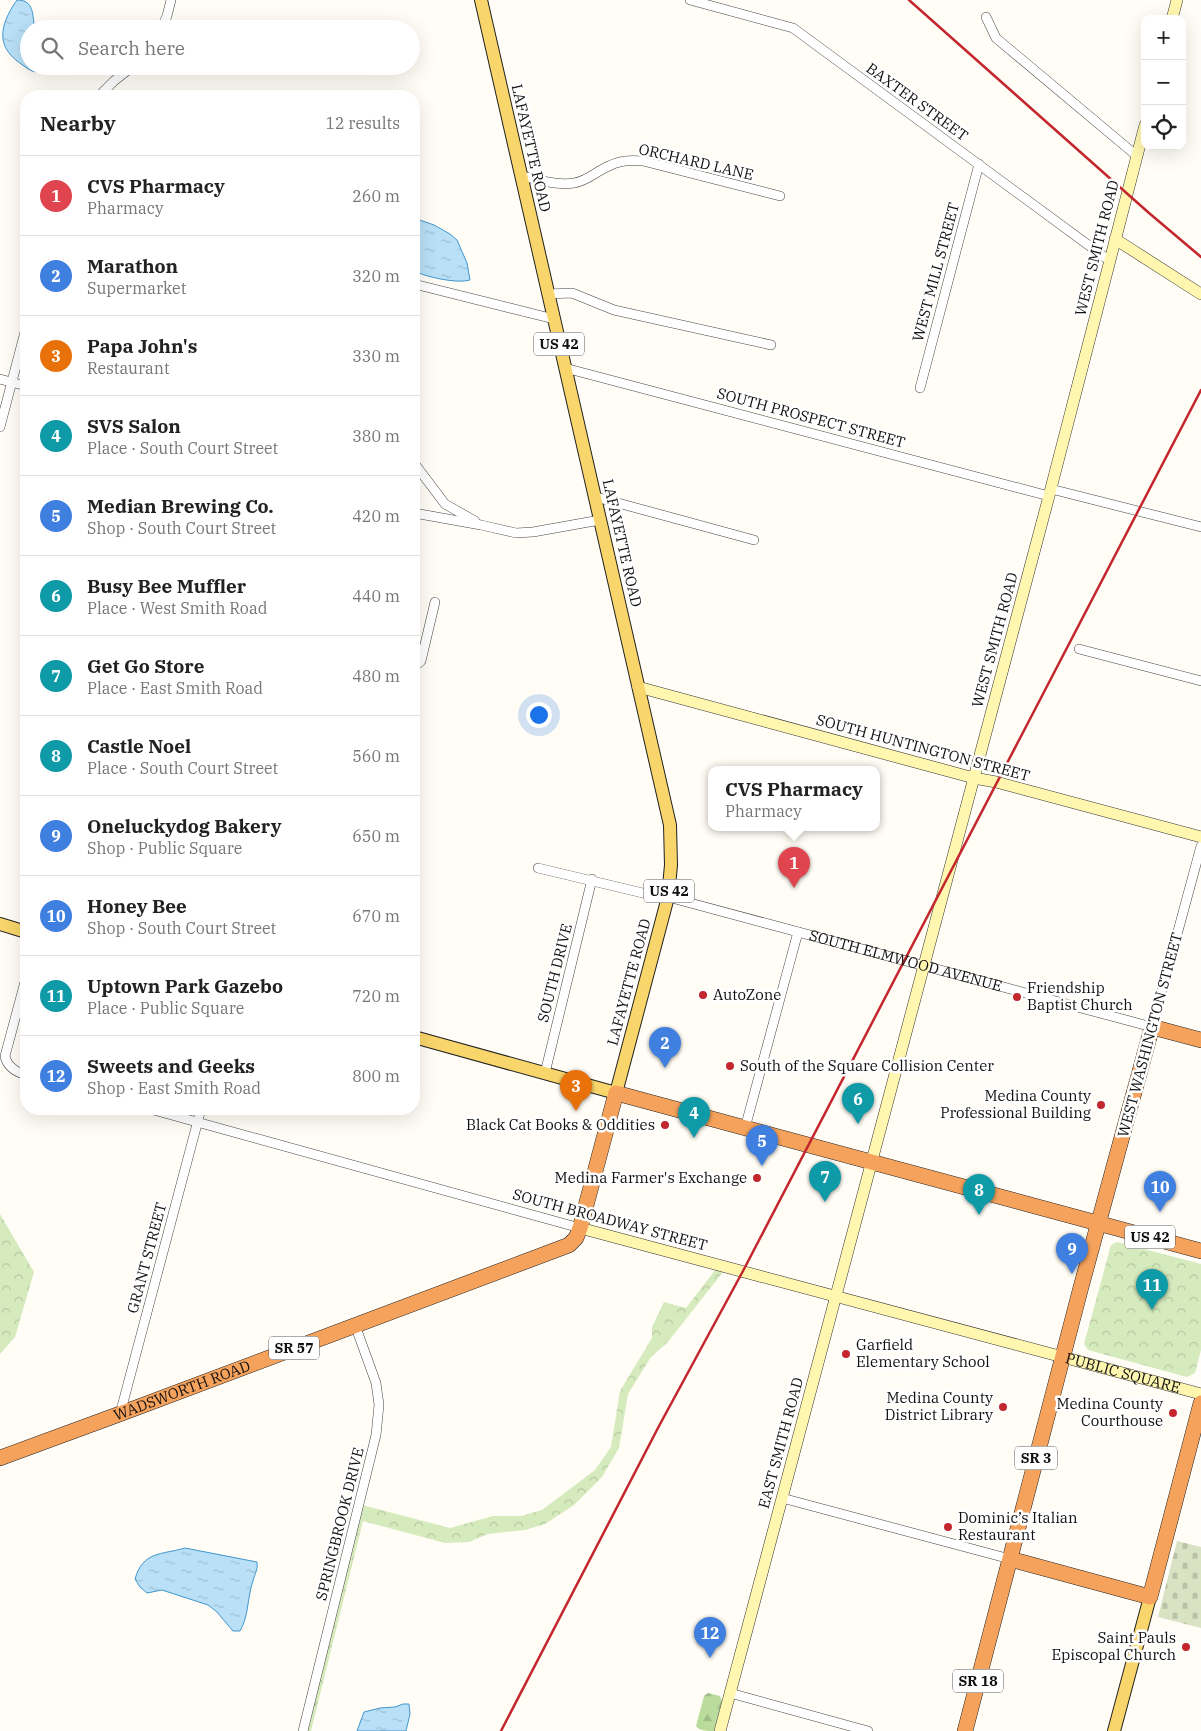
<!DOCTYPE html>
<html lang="en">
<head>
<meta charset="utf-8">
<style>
	:root { --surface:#fff; --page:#f2f2f2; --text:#222; --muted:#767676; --line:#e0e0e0; --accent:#c4262e }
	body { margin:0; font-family:"IBM Plex Serif",serif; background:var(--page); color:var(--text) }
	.controls { position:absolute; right:15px; top:15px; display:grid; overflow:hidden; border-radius:10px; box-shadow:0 5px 20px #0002 }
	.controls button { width:45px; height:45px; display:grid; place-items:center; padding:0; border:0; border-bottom:1px solid var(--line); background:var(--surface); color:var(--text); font:25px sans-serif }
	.you { position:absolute; left:538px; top:714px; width:18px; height:18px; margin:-12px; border:4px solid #fff; border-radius:50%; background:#1a73e8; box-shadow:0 0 0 8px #1a73e833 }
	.badge { display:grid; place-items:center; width:32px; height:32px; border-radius:50%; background:var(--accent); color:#fff; font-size:16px; font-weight:700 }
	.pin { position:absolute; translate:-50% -41px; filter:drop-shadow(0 1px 2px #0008) }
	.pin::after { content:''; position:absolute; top:26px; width:18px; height:15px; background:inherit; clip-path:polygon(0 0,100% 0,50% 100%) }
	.popup { position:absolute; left:708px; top:766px; width:172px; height:65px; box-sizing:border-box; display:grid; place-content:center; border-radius:10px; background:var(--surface); filter:drop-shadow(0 1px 4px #0005); font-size:16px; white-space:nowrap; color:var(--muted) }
	.popup b { font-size:19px; color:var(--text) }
	.popup::after { content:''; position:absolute; left:50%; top:100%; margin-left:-10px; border:10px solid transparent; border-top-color:var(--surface) }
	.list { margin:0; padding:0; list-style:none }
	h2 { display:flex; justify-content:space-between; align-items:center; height:65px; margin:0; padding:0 20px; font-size:21px }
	h2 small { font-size:16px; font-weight:400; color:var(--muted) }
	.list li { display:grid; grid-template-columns:32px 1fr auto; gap:15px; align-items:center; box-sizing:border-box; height:80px; padding:0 20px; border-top:1px solid var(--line) }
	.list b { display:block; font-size:19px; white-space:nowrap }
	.list p { margin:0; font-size:16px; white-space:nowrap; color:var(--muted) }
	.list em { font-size:16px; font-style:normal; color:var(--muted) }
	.icon { flex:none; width:28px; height:28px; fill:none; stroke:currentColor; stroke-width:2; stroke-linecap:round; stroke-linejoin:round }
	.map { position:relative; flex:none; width:1201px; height:1731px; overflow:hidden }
	.search { position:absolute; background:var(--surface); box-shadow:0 5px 20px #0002; left:20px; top:20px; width:400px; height:55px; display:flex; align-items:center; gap:12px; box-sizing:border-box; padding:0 18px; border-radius:28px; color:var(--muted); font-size:19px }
	.panel { position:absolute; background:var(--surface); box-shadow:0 5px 20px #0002; left:20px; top:90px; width:400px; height:1025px; border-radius:20px }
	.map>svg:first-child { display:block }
</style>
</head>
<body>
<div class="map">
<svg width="1201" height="1731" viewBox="0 0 1201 1731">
	<defs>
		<pattern id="forest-firs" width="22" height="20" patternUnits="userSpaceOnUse" patternTransform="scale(1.25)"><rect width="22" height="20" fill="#b9dc9c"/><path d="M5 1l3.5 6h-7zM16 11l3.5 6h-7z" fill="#9ebc85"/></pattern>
		<pattern id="cemetery-stones" width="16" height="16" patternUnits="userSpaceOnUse" patternTransform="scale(1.25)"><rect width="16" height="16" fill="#d9e3c4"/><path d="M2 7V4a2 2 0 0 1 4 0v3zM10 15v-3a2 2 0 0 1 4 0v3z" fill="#b9c2a7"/></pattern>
		<pattern id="park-crowns" width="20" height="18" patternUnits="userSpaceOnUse" patternTransform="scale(1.25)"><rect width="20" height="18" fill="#d5ebbd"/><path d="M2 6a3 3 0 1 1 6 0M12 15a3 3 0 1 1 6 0" fill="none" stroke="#b6c8a1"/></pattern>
		<pattern id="water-ripples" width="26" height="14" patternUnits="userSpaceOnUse" patternTransform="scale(1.25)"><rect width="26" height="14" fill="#b9e0f7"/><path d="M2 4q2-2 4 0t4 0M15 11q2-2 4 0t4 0" fill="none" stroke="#9ebfd3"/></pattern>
	</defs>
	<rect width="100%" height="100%" fill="#fffdf5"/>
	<path fill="url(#forest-firs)" d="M708 1693 720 1696 722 1701 714 1731C708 1731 699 1731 696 1726L704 1696Z"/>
	<path fill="url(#cemetery-stones)" d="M1177 1541 1201 1547V1628L1158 1617Z"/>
	<path fill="url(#park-crowns)" d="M0 1214 34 1272 15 1337 0 1354Z
		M1117 1242 1201 1264V1350L1195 1373 1187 1377 1088 1350 1084 1344 1111 1245Z
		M719 1265 727 1267 667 1343 651 1357 628 1394 619 1448 602 1477 574 1505 545 1524 525 1530 488 1534 469 1542 445 1543 363 1521 311 1731H305L362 1505 450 1528 493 1516H521L542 1510 595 1470 611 1447 620 1391 652 1338V1327L664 1302 686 1308Z"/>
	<path fill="url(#water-ripples)" stroke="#3f96cf" d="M17 0C35 0 32 16 35 29H29V66H48C45 68 42 71 38 72 32 72 28 69 24 66 12 58 1 48 3 31 4 21 11 8 17 0Z
		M414 218 434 225 450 234 457 240 467 263 470 280C457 284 426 277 414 271Z
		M185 1548 257 1562C258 1570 255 1573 253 1581 247 1598 249 1616 240 1631H233L216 1611 208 1605 162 1590 147 1593 140 1587 135 1579C143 1551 161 1555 185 1548Z
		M403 1704H409L410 1714 406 1731H357L364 1712 380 1708 395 1707Z"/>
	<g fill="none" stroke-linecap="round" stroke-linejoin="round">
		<g stroke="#444" stroke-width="10">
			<g id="street">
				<path d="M690 0 793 28 1110 261"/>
				<path d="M986 17 996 38 1137 156"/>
				<path d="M161 29 167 16 171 0"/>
				<path d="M99 96 114 81 133 66"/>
				<path d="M521 176C538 179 557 186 574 183 588 181 596 171 609 166 620 160 631 160 643 161L780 196"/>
				<path d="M414 284 554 319"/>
				<path d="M548 294 572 293 614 310 771 345"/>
				<path d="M565 368 1049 496"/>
				<path d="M0 379 26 386"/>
				<path d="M920 388 979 164"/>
				<path d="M0 427 26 328"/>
				<path d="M414 463 445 504 475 521"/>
				<path d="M1051 489 1201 527"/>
				<path d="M596 497 754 540"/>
				<path d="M414 513 481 525 516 533 533 532 600 520"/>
				<path d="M1079 649 1201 681"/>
				<path d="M414 667 421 661 435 602"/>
				<path d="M538 868 668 899"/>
				<path id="s1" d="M668 897 1152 1027 1201 846"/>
				<path d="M26 978 5 1056C7 1067 16 1072 26 1075"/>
				<path d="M545 1073 592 879"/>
				<path d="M150 1109 580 1228"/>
				<path d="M745 1128 798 932"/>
				<path d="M120 1414 201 1109"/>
				<path d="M782 1498 1010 1559"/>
				<path d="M730 1693 868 1731"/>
				<path d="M303 1731 376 1435 379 1405 376 1383 355 1325"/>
			</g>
		</g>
		<g stroke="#333" stroke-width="12">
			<g id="secondary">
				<path d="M1172 19 1177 0"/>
				<path d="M1115 239 1201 294"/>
				<path d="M638 687 974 778 996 782 1201 837"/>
				<path id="s2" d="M580 1228 1201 1394"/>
				<path d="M720 1731 1049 496 1145 125"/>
			</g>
		</g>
		<g stroke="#222" stroke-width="14">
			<path id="primary" d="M0 924 26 932
				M414 1037 616 1093 668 897 671 865 670 825 481 0
				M1114 1731 1150 1597"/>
		</g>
		<g stroke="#222" stroke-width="16">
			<g id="highway">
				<path id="s3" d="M0 1458 125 1412 569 1245 576 1238 580 1228 616 1093 1201 1251"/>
				<path d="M1010 1559 1150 1597 1201 1403"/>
				<path d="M965 1731 1081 1287 1152 1027 1201 1040"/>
			</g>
		</g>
		<use href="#street" stroke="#fff" stroke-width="9"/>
		<use href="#secondary" stroke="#fff6b0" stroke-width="11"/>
		<use href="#primary" stroke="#f9d66b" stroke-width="12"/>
		<use href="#highway" stroke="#f5a25d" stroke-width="15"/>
		<path stroke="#c4262e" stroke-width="2.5" d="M909 0 1149 213 1201 257
			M501 1731 659 1426 743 1271 1201 390"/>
	</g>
	<g fill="#c4262e" stroke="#fff" stroke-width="2">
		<circle cx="703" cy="995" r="5"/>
		<circle cx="1017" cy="997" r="5"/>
		<circle cx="730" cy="1066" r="5"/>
		<circle cx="1101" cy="1105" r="5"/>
		<circle cx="665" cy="1125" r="5"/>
		<circle cx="757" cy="1178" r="5"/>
		<circle cx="846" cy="1354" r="5"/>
		<circle cx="1003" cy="1407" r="5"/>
		<circle cx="1173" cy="1413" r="5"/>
		<circle cx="948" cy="1527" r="5"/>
		<circle cx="1186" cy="1647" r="5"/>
	</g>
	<g text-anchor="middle" stroke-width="5" stroke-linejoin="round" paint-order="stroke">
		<g fill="#fff" stroke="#585858" stroke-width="1">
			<rect x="534" y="332.5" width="50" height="23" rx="4"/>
			<rect x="644" y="879.5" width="50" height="23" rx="4"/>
			<rect x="1125" y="1225.5" width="50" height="23" rx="4"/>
			<rect x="269" y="1336.5" width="50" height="23" rx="4"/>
			<rect x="1015" y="1446.5" width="42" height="23" rx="4"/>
			<rect x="953" y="1669.5" width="50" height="23" rx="4"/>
		</g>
		<g font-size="14" font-weight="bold" fill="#111">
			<text x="559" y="349">US 42</text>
			<text x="669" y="896">US 42</text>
			<text x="1150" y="1242">US 42</text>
			<text x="294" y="1353">SR 57</text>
			<text x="1036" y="1463">SR 3</text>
			<text x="978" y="1686">SR 18</text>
		</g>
		<g font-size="15" fill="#111" stroke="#fff">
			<text transform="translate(917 102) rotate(36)" y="5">BAXTER STREET</text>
			<text transform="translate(531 148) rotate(77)" y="5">LAFAYETTE ROAD</text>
			<text transform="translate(696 162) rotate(13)" y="5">ORCHARD LANE</text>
			<text transform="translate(1097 248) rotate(-76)" y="5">WEST SMITH ROAD</text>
			<text transform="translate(936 272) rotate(-75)" y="5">WEST MILL STREET</text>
			<text transform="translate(811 418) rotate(15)" y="5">SOUTH PROSPECT STREET</text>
			<text transform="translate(622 543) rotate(77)" y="5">LAFAYETTE ROAD</text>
			<text transform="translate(995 640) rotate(-75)" y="5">WEST SMITH ROAD</text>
			<text transform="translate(923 748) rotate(15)" y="5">SOUTH HUNTINGTON STREET</text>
			<text dy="5" stroke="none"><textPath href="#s1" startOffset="246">SOUTH ELMWOOD AVENUE</textPath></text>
			<text transform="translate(555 973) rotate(-76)" y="5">SOUTH DRIVE</text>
			<text transform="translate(629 982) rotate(-75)" y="5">LAFAYETTE ROAD</text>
			<text transform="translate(1150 1035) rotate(-75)" y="5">WEST WASHINGTON STREET</text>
			<text transform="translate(610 1220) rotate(15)" y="5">SOUTH BROADWAY STREET</text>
			<text transform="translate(147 1258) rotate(-75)" y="5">GRANT STREET</text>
			<text dy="5" stroke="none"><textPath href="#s2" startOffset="562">PUBLIC SQUARE</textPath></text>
			<text dy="5" stroke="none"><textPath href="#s3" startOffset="194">WADSWORTH ROAD</textPath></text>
			<text transform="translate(781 1443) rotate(-75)" y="5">EAST SMITH ROAD</text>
			<text transform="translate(340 1524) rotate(-76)" y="5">SPRINGBROOK DRIVE</text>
		</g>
		<g font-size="15" fill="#111" stroke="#fff" text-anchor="end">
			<text x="1027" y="993" text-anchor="start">Friendship<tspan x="1027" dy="17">Baptist Church</tspan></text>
			<text x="713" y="1000" text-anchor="start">AutoZone</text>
			<text x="740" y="1071" text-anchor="start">South of the Square Collision Center</text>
			<text x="1091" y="1101">Medina County<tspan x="1091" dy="17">Professional Building</tspan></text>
			<text x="655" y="1130">Black Cat Books &amp; Oddities</text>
			<text x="747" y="1183">Medina Farmer's Exchange</text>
			<text x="856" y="1350" text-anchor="start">Garfield<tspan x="856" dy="17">Elementary School</tspan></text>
			<text x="993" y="1403">Medina County<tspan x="993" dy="17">District Library</tspan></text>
			<text x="1163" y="1409">Medina County<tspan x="1163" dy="17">Courthouse</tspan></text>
			<text x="958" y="1523" text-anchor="start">Dominic’s Italian<tspan x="958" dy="17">Restaurant</tspan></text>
			<text x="1176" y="1643">Saint Pauls<tspan x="1176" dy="17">Episcopal Church</tspan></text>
		</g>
	</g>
</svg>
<div class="controls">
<button>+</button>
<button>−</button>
<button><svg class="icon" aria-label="locate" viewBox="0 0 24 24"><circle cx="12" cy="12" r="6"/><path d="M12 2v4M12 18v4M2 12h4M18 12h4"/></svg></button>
</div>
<div class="you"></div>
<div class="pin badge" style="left:794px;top:888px;background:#e0444e">1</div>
<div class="popup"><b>CVS Pharmacy</b>Pharmacy</div>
<div class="pin badge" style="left:665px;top:1068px;background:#3f7fe0">2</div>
<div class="pin badge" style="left:576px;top:1111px;background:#e8710a">3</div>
<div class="pin badge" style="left:694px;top:1138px;background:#0f9aa8">4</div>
<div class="pin badge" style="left:762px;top:1166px;background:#3f7fe0">5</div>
<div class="pin badge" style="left:858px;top:1124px;background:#0f9aa8">6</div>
<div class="pin badge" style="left:825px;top:1202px;background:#0f9aa8">7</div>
<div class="pin badge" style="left:979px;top:1215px;background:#0f9aa8">8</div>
<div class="pin badge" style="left:1072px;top:1274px;background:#3f7fe0">9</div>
<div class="pin badge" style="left:1160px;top:1212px;background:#3f7fe0">10</div>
<div class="pin badge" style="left:1152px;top:1310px;background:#0f9aa8">11</div>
<div class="pin badge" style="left:710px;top:1658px;background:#3f7fe0">12</div>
<div class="search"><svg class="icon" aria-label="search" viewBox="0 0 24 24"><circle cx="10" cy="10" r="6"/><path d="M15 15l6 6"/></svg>Search here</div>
<section class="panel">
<h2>Nearby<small>12 results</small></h2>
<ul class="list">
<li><span class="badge" style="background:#e0444e">1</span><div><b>CVS Pharmacy</b><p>Pharmacy</p></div><em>260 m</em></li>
<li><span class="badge" style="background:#3f7fe0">2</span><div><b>Marathon</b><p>Supermarket</p></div><em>320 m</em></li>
<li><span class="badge" style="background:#e8710a">3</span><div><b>Papa John's</b><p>Restaurant</p></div><em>330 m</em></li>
<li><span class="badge" style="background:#0f9aa8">4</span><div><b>SVS Salon</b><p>Place · South Court Street</p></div><em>380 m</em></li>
<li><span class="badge" style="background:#3f7fe0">5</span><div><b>Median Brewing Co.</b><p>Shop · South Court Street</p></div><em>420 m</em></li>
<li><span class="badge" style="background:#0f9aa8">6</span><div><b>Busy Bee Muffler</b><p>Place · West Smith Road</p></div><em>440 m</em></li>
<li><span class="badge" style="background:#0f9aa8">7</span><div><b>Get Go Store</b><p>Place · East Smith Road</p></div><em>480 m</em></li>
<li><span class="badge" style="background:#0f9aa8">8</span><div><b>Castle Noel</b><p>Place · South Court Street</p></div><em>560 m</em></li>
<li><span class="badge" style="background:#3f7fe0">9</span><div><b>Oneluckydog Bakery</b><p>Shop · Public Square</p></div><em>650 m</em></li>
<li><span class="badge" style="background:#3f7fe0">10</span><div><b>Honey Bee</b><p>Shop · South Court Street</p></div><em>670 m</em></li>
<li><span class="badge" style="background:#0f9aa8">11</span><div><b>Uptown Park Gazebo</b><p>Place · Public Square</p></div><em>720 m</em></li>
<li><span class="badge" style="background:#3f7fe0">12</span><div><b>Sweets and Geeks</b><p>Shop · East Smith Road</p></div><em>800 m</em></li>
</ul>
</section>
</div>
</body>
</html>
